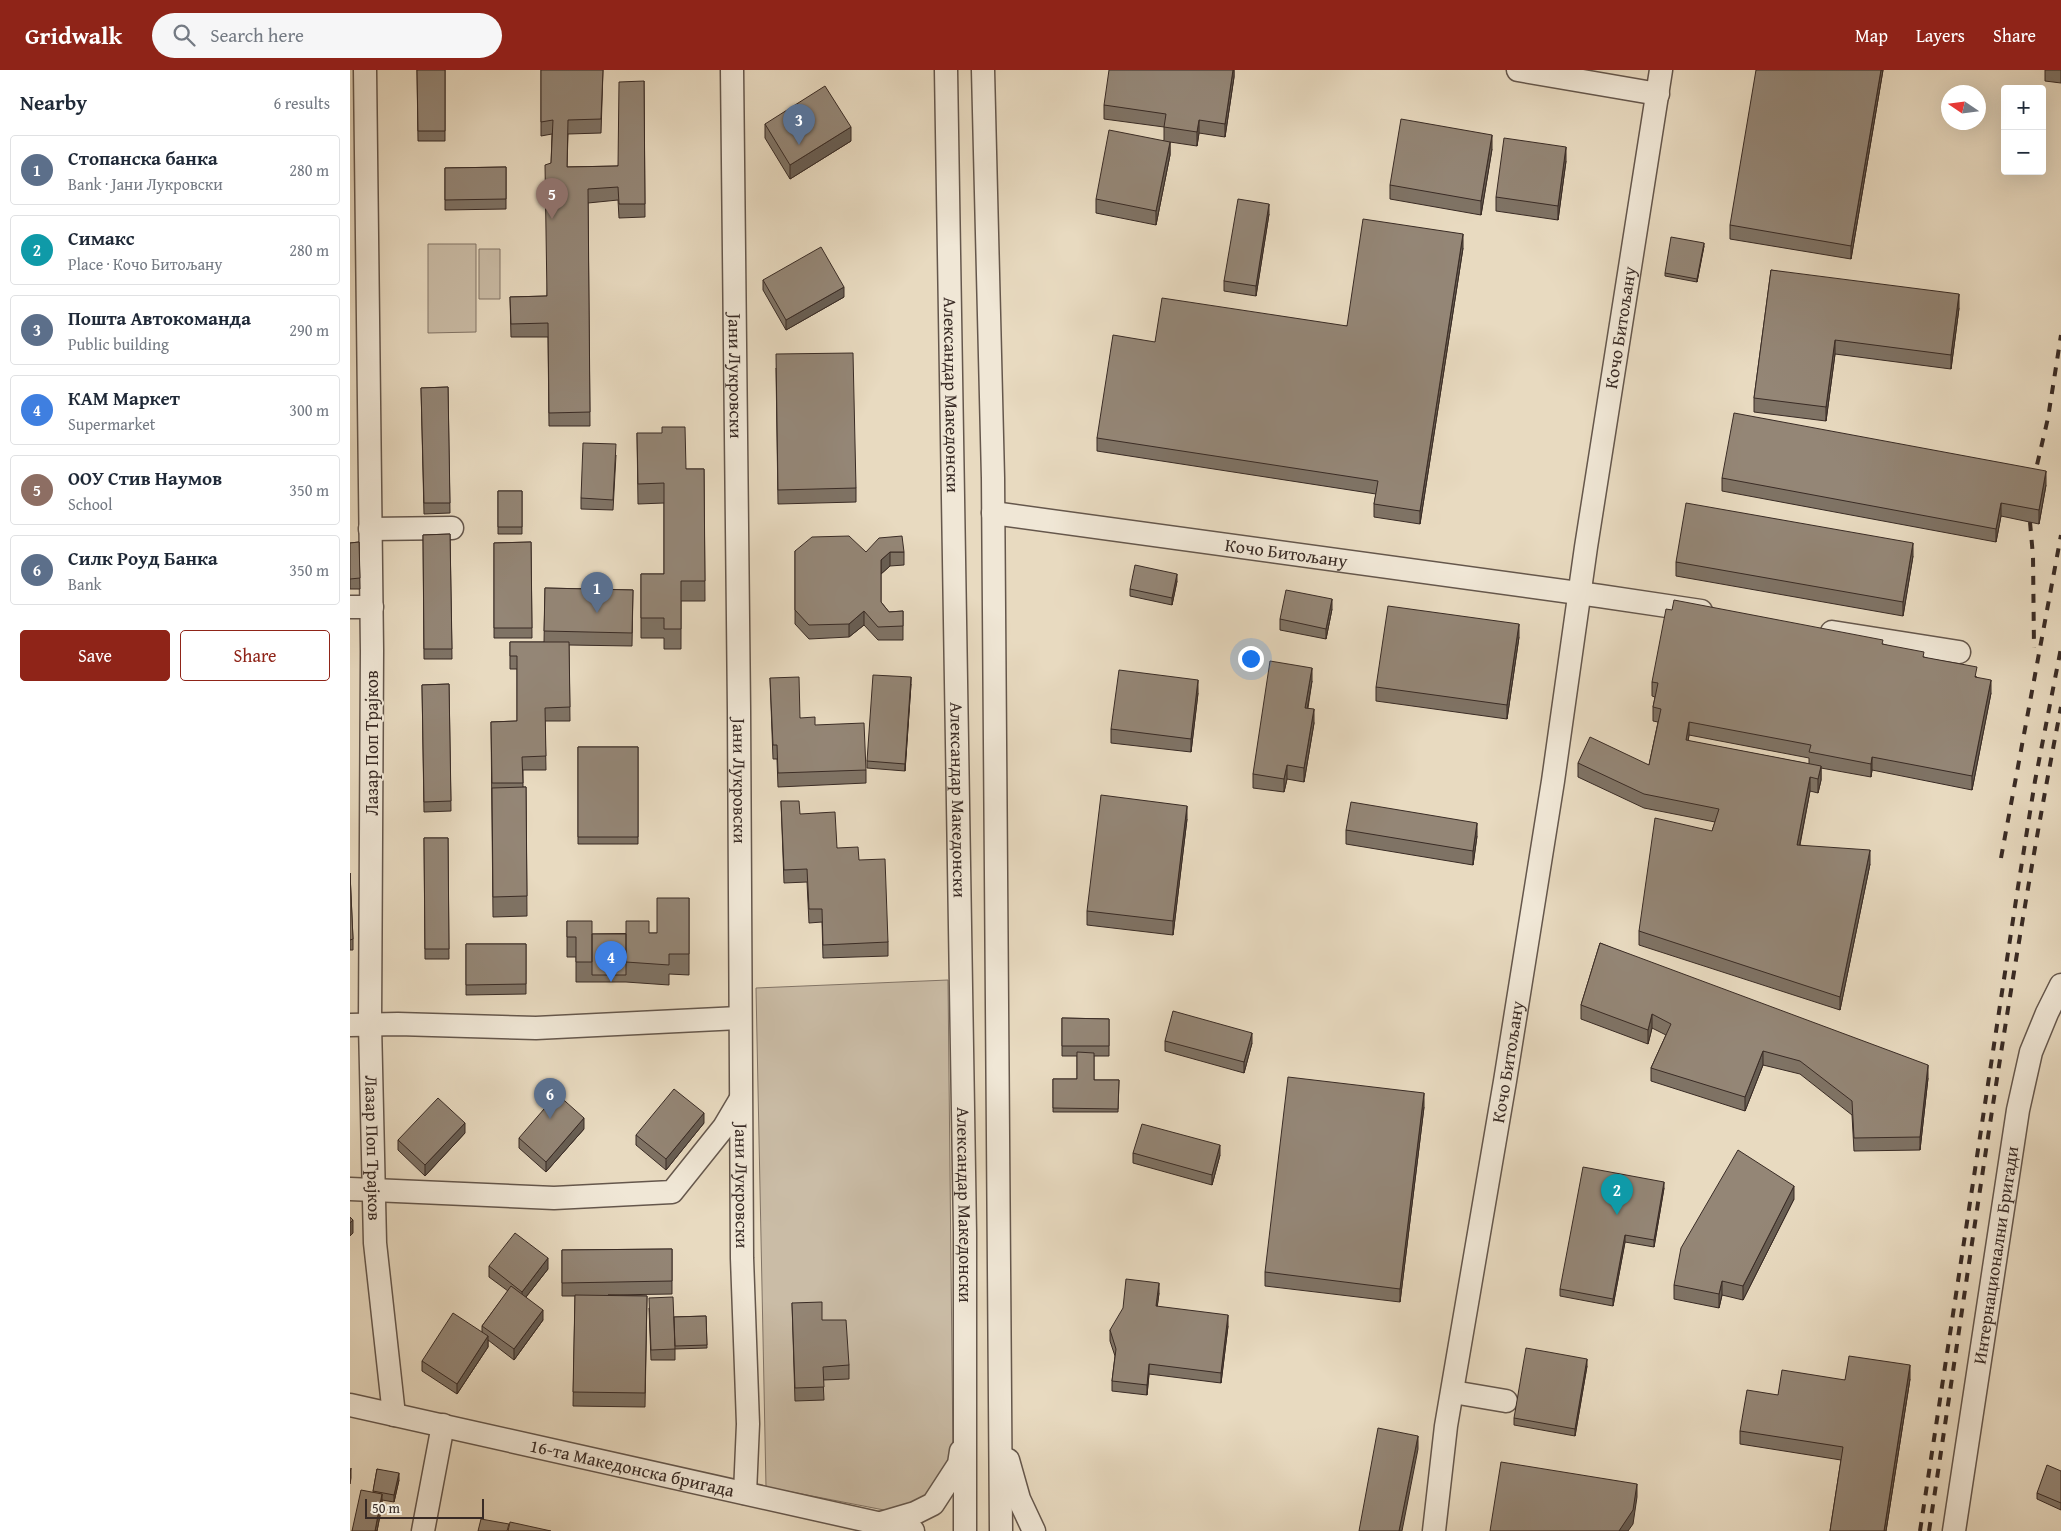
<!DOCTYPE html>
<html lang="en">
<head>
<meta charset="utf-8">
<style>
	:root { --surface:#fff; --page:#f6f6f7; --text:#1f2937; --muted:#747a83; --line:#e0e1e3; --accent:#8f2418 }
	body { margin:0; font-family:"Gentium Book Plus",serif; background:var(--page); color:var(--text) }
	.controls { position:absolute; right:15px; top:15px; display:grid; overflow:hidden; border-radius:5px; box-shadow:0 5px 20px #0002 }
	.controls button { width:45px; height:45px; display:grid; place-items:center; padding:0; border:0; border-bottom:1px solid var(--line); background:var(--surface); color:var(--text); font:25px sans-serif }
	.compass { position:absolute; left:1591px; top:15px; width:45px; height:45px; border-radius:50%; background:var(--surface); box-shadow:0 5px 20px #0002; rotate:283deg }
	.scale { position:absolute; left:15px; bottom:12px; width:119px; box-sizing:border-box; padding-left:5px; border:2px solid #392b25; border-top:0; font-size:14px; line-height:18px; white-space:nowrap; color:#392b25; -webkit-text-stroke:4px #f0e7d6; paint-order:stroke }
	.you { position:absolute; left:900px; top:588px; width:18px; height:18px; margin:-12px; border:4px solid #fff; border-radius:50%; background:#1a73e8; box-shadow:0 0 0 8px #1a73e833 }
	.badge { display:grid; place-items:center; width:32px; height:32px; border-radius:50%; background:var(--accent); color:#fff; font-size:16px; font-weight:700 }
	.pin { position:absolute; translate:-50% -41px; filter:drop-shadow(0 1px 2px #0008) }
	.pin::after { content:''; position:absolute; top:26px; width:18px; height:15px; background:inherit; clip-path:polygon(0 0,100% 0,50% 100%) }
	.list { margin:0; padding:0; list-style:none }
	h2 { display:flex; justify-content:space-between; align-items:center; height:65px; margin:0; padding:0 20px; font-size:21px }
	h2 small { font-size:16px; font-weight:400; color:var(--muted) }
	.list li { display:grid; grid-template-columns:32px 1fr auto; gap:15px; align-items:center; box-sizing:border-box; height:70px; margin:0 10px 10px; padding:0 10px; border:1px solid var(--line); border-radius:5px }
	.list b { display:block; font-size:19px; white-space:nowrap }
	.list p { margin:0; font-size:16px; white-space:nowrap; color:var(--muted) }
	.list em { font-size:16px; font-style:normal; color:var(--muted) }
	.actions { display:flex; gap:10px; padding:15px 20px }
	.actions a { flex:1; padding:11px 0; border:1px solid var(--accent); border-radius:5px; text-align:center; font-size:18px; color:var(--accent) }
	.actions .main { background:var(--accent); color:#fff }
	.icon { flex:none; width:28px; height:28px; fill:none; stroke:currentColor; stroke-width:2; stroke-linecap:round; stroke-linejoin:round }
	.map { position:relative; flex:none; width:1711px; height:1461px; overflow:hidden }
	header { display:flex; align-items:center; gap:30px; box-sizing:border-box; height:70px; padding:0 25px; background:var(--accent); color:#fff }
	header strong { font-size:24px }
	nav { display:flex; gap:28px; margin-inline-start:auto; font-size:18px }
	.search { width:350px; height:45px; background:var(--page); display:flex; align-items:center; gap:12px; box-sizing:border-box; padding:0 18px; border-radius:28px; color:var(--muted); font-size:19px }
	main { display:flex }
	aside { flex:1; background:var(--surface) }
	.map>svg:first-child { display:block }
</style>
</head>
<body>
<header>
<strong>Gridwalk</strong>
<div class="search"><svg class="icon" aria-label="search" viewBox="0 0 24 24"><circle cx="10" cy="10" r="6"/><path d="M15 15l6 6"/></svg>Search here</div>
<nav><a>Map</a><a>Layers</a><a>Share</a></nav>
</header>
<main>
<aside>
<h2>Nearby<small>6 results</small></h2>
<ul class="list">
<li><span class="badge" style="background:#5c6f8a">1</span><div><b>Стопанска банка</b><p>Bank · Јани Лукровски</p></div><em>280 m</em></li>
<li><span class="badge" style="background:#0f9aa8">2</span><div><b>Симакс</b><p>Place · Кочо Битољану</p></div><em>280 m</em></li>
<li><span class="badge" style="background:#5c6f8a">3</span><div><b>Пошта Автокоманда</b><p>Public building</p></div><em>290 m</em></li>
<li><span class="badge" style="background:#3f7fe0">4</span><div><b>КАМ Маркет</b><p>Supermarket</p></div><em>300 m</em></li>
<li><span class="badge" style="background:#8d6e63">5</span><div><b>ООУ Стив Наумов</b><p>School</p></div><em>350 m</em></li>
<li><span class="badge" style="background:#5c6f8a">6</span><div><b>Силк Роуд Банка</b><p>Bank</p></div><em>350 m</em></li>
</ul>
<div class="actions"><a class="main">Save</a><a>Share</a></div>
</aside>
<div class="map">
<svg width="1711" height="1461" viewBox="0 0 1711 1461">
	<rect width="100%" height="100%" fill="#e8dac0"/>
	<filter id="stains"><feTurbulence type="fractalNoise" baseFrequency=".004" numOctaves="4"/><feColorMatrix values="0 0 0 0 .2 0 0 0 0 .09 0 0 0 0 .02 0 0 0 .5 -.17"/></filter>
	<radialGradient id="worn" r=".72"><stop offset=".6" stop-color="#630" stop-opacity="0"/><stop offset="1" stop-color="#630" stop-opacity=".3"/></radialGradient>
	<path fill="#cabca6" stroke="#827466" d="M78 174H126V262L78 263Z
		M129 179H150V229H129Z
		M598 910 603 1386 578 1428 539 1441 416 1417 406 918Z"/>
	<g fill="none" stroke-linecap="round" stroke-linejoin="round">
		<g stroke="#65574c" stroke-width="25">
			<g id="minor">
				<path id="s1" d="M15 0 22 581 20 954 25 1173 44 1345"/>
				<path id="s2" d="M382 0 389 640 392 1188 398 1354 395 1423"/>
				<path id="s3" d="M596 0 615 1162V1461"/>
				<path d="M633 0 643 408 651 1461"/>
				<path d="M1168 0 1308 24"/>
				<path id="s4" d="M643 443 1250 526 1351 541"/>
				<path d="M20 459 102 458"/>
				<path d="M0 537H22"/>
				<path d="M1482 562 1609 582"/>
				<path d="M0 955 48 954 186 958 389 948"/>
				<path d="M0 1119 204 1128 322 1122 374 1057 390 1030"/>
				<path d="M1103 1322 1156 1331"/>
				<path id="s5" d="M0 1335 563 1461"/>
				<path d="M658 1390 669 1429 684 1461"/>
				<path d="M531 1453 565 1443 583 1434 609 1394 611 1381"/>
				<path d="M73 1461 93 1355"/>
				<path id="s6" d="M1084 1461 1096 1356 1155 1011 1203 711 1236 477 1311 0"/>
				<path id="s7" d="M1604 1461 1668 1040 1681 982 1697 943 1711 915"/>
			</g>
		</g>
		<use href="#minor" stroke="#f0e7d6" stroke-width="22"/>
		<path stroke="#392b25" stroke-width="4" stroke-dasharray="9 9" stroke-linecap="butt" d="M1683 412 1698 348 1711 265
			M1680 452 1683 486 1684 578
			M1651 788 1711 465
			M1570 1461 1668 817 1685 711 1711 578
			M1579 1461C1621 1186 1658 910 1711 637"/>
	</g>
	<path fill="#7f7365" stroke="#392b25" fill-rule="evenodd" d="M67 0H95V71H68Z
		M191 0H253L251 63 218 64 217 97 268 96 294 11 295 147 269 148 268 130 238 133 240 356H199L198 267H161L160 227 197 226 202 64 191 66Z
		M884 0V7L875 67 849 63 847 76 820 72V85L806 155 746 143V129L814 70V57L754 49V35Z
		M1533 0 1501 189 1380 169V155Z
		M1695 0H1711V13L1695 11Z
		M415 54 501 71 440 109 415 68Z
		M1142 79 1131 145 1040 129V115Z
		M1216 91 1208 150 1146 141V127Z
		M156 97V139L95 140V98Z
		M919 144 906 226 874 221V211Z
		M1354 176 1347 212 1315 206V203Z
		M1113 178 1070 454 1024 447V434L1026 424 747 381V368L805 272 997 256Z
		M1421 200 1609 238 1601 299 1485 284 1476 351 1404 342V328Z
		M413 210 494 227 436 260 413 220Z
		M426 298 506 418V432L428 434Z
		M98 317 100 443 74 444 71 318Z
		M287 363 336 399H354L355 531H331V579H314V568H291V504H314V433L288 434Z
		M266 385 263 440 231 439V428Z
		M1372 408 1696 415 1689 454 1651 446 1646 472 1372 421Z
		M148 421H172V464H148Z
		M100 464 102 589H74L73 465Z
		M9 472 10 519H0V473Z
		M181 472 182 568H144V473Z
		M445 481 516 482H554V495L540 496 531 504V532L539 542 553 541V570H528L514 555 499 567 459 569 445 554Z
		M1563 486 1553 546 1326 506V492Z
		M827 511 822 535 780 526V519Z
		M195 518 283 520 282 576 219 575 220 651H195L196 700H173V717H176L177 846 143 847 141 652 167 651V599H160V572H194Z
		M982 539 976 569 930 560V549Z
		M1169 567 1157 649 1026 631V617Z
		M1533 574 1574 587 1627 607 1641 623 1622 720 1522 700 1521 707 1471 698V710L1468 723 1460 721 1450 775 1520 794 1490 940 1289 875V861L1362 761 1365 752 1294 738 1228 707V693L1299 695 1308 652 1303 651V637L1305 627 1302 626V612ZM1339 665 1459 688V694L1338 671Z
		M420 608 450 648 516 700V713L428 717 427 689H423Z
		M962 611 958 638 964 653 954 712 937 709 934 722 903 718V704Z
		M99 614 101 741 74 742 72 615Z
		M561 614 555 701 517 698V691Z
		M848 623 841 682 761 673V659Z
		M228 677H288V774H228Z
		M431 731 450 744 487 778 509 790 538 872V886L473 888 472 852 459 853 457 812 434 813Z
		M837 749 823 865 737 855V841Z
		M996 760 1127 766 1123 795 996 774Z
		M74 768H98L99 889H75Z
		M0 803 3 869V880H0Z
		M339 828V905L319 904V915L276 912H226V887H217V851L242 864 307 863Z
		M1250 873 1578 1008 1570 1080 1504 1081 1502 1045 1450 1004 1413 995 1395 1041 1301 1011V998L1316 965 1302 958 1298 974 1231 949V935Z
		M116 874H176V924L116 925Z
		M712 948 759 949V986H744V1010H769L768 1042H703V1009H727V986H712Z
		M815 971 902 973 894 1003 815 981Z
		M1074 1037 1050 1232 915 1216V1202Z
		M354 1053 316 1100 286 1075V1065Z
		M234 1059 196 1102 169 1078V1068Z
		M115 1063 75 1106 48 1080V1070Z
		M783 1083 870 1085 862 1115 783 1093Z
		M1314 1118 1304 1177 1275 1172 1263 1236 1210 1226V1219Z
		M1444 1129 1393 1230 1372 1225 1369 1238 1324 1229V1215Z
		M322 1179V1224L258 1225 297 1226 295 1337 223 1336 225 1226H212V1180Z
		M139 1196 198 1199 176 1227 193 1250 164 1290 138 1270V1277L107 1324 72 1301V1291L132 1262V1256L158 1221 139 1207Z
		M809 1223 807 1237 878 1256 871 1313 799 1304 797 1325 762 1321V1311L765 1286 760 1271V1260Z
		M442 1233 472 1250 499 1295V1309L473 1310 474 1330 445 1331Z
		M299 1238 324 1247 356 1246 357 1278 325 1279V1290H301Z
		M1237 1296 1225 1366 1164 1355V1348Z
		M1560 1309 1536 1461H1480L1491 1390 1390 1374V1361L1428 1325 1495 1310Z
		M27 1399 49 1410 44 1432 32 1430V1435L27 1461H2L23 1422Z
		M1711 1401V1440L1687 1429V1423Z"/>
	<path fill="#685e53" stroke="#392b25" d="M883 0H884V7L875 67V54Z
		M1531 0H1533L1501 189V176Z
		M849 50V63L847 76V62Z
		M501 57V71L440 109V95Z
		M1142 65V79L1131 145V131Z
		M820 72V85L806 155V141Z
		M1216 77V91L1208 150V136Z
		M919 134V144L906 226V216Z
		M1113 164V178L1070 454V441Z
		M1354 173V176L1347 212V209Z
		M494 217V227L436 260V250Z
		M1609 224V238L1601 299V285Z
		M1485 270V284L1476 351V337Z
		M1696 401V415L1689 454V440Z
		M1651 433V446L1646 472V459Z
		M1563 473V486L1553 546V532Z
		M540 482V496L531 504V490Z
		M827 504V511L822 535V528Z
		M982 529V539L976 569V559Z
		M514 541V555L499 567V554Z
		M1169 554V567L1157 649V635Z
		M962 598V611L955 651V638Z
		M561 607V614L555 701V694Z
		M848 610V623L841 682V669Z
		M1641 610V623L1622 720V706Z
		M964 639V653L954 712V698Z
		M1339 652V665L1336 684V670Z
		M1522 687V700L1521 707V694Z
		M937 695V709L934 722V709Z
		M1471 696V710L1468 723V709Z
		M1460 707V721L1447 788V775Z
		M837 736V749L823 865V851Z
		M1127 753V766L1123 795V781Z
		M1520 780V794L1490 940V927Z
		M1302 944V958L1298 974V960Z
		M902 963V973L894 1003V992Z
		M1413 981V995L1395 1041V1027Z
		M1578 995V1008L1570 1080V1067Z
		M1074 1023V1037L1050 1232V1219Z
		M354 1043V1053L316 1100V1089Z
		M234 1048V1059L196 1102V1092Z
		M115 1053V1063L75 1106V1095Z
		M870 1075V1085L862 1115V1105Z
		M1314 1112V1118L1304 1177V1170Z
		M1444 1116V1129L1393 1230V1216Z
		M3 1150V1163L0 1166V1153Z
		M1275 1165V1172L1263 1236V1229Z
		M198 1188V1199L172 1232V1222Z
		M1372 1211V1225L1369 1238V1224Z
		M809 1213V1223L806 1247V1236Z
		M193 1240V1250L164 1290V1279Z
		M878 1245V1256L871 1313V1303Z
		M138 1266V1277L107 1324V1314Z
		M1237 1289V1296L1225 1366V1359Z
		M799 1294V1304L797 1325V1315Z
		M1560 1295V1309L1536 1461H1534Z
		M1068 1366V1379L1052 1461H1049Z
		M1 1398V1408L0 1414V1403Z
		M49 1403V1410L44 1432V1425Z
		M1287 1414V1427L1283 1454 1278 1461H1269Z
		M32 1424V1435L27 1461H25Z"/>
	<path fill="#948676" stroke="#392b25" d="M67 0H95V61H68Z
		M191 0H253L251 49 218 50 217 97 268 96 269 12 294 11 295 134H269L268 117 238 119 240 342 199 343 198 253 161 254 160 227 197 226 195 95 201 93 203 50 191 52Z
		M759 0H883L875 54 849 50 847 62 814 57 816 44 754 35Z
		M1406 0H1531L1501 176 1380 155Z
		M475 16 501 57 440 95 415 54Z
		M1051 49 1142 65 1131 131 1040 115Z
		M759 60 820 72 806 141 746 129Z
		M1154 68 1216 77 1208 136 1146 127Z
		M156 97V129L95 130V98Z
		M888 129 919 134 906 216 874 211Z
		M1013 149 1113 164 1070 441 1024 434 1028 411 747 368 763 265 805 272 812 228 997 256Z
		M1321 167 1354 173 1347 209 1315 203Z
		M471 177 494 217 436 250 413 210Z
		M1421 200 1609 224 1601 285 1485 270 1476 337 1404 328Z
		M503 283 506 418 428 420 426 284Z
		M98 317 100 433H74L71 318Z
		M1384 343 1696 401 1689 440 1651 433 1646 459 1372 408Z
		M312 357H335L336 399H354L355 511H331V559H314V548H291V504H314V413L288 414 287 363H312Z
		M233 373 266 374 263 430 231 428Z
		M148 421H172V457H148Z
		M1336 433 1563 473 1553 532 1326 492Z
		M100 464 102 579H74L73 465Z
		M499 466 516 482 529 468 552 466 554 482H540L531 490V532L539 542 553 541V556L528 557 514 541 499 554 459 555 445 540V481L462 467Z
		M9 472 10 508 0 509V473Z
		M181 472 182 558H144V473Z
		M785 495 827 504 822 528 780 519Z
		M195 518 283 520 282 563 194 561Z
		M936 520 982 529 976 559 930 549Z
		M1324 530 1533 570 1532 574 1574 582 1573 587 1627 597 1625 607 1641 610 1622 706 1522 687 1521 694 1459 682 1461 675 1339 652 1336 670 1471 696 1468 709 1460 707 1447 775 1520 780 1490 927 1289 861 1305 748 1362 761 1369 739 1294 724 1228 693 1240 667 1299 695 1311 639 1303 637 1308 613 1302 612 1316 539 1322 540Z
		M1038 536 1169 554 1157 635 1026 617Z
		M160 572H219L220 637 195 638 196 686 172 687 173 713H142L141 652 167 651V586H160Z
		M920 591 962 598 955 638 964 639 954 698 937 695 934 709 903 704Z
		M769 600 848 610 841 669 761 659Z
		M523 605 561 607 555 694 517 691Z
		M449 607 450 648 465 647V655L514 653 516 700 428 703 427 675H423L420 608Z
		M99 614 101 731 74 732 72 615Z
		M228 677H288V767H228Z
		M176 717 177 826 143 827 142 718Z
		M751 725 837 736 823 851 737 841Z
		M431 731H449L450 744 485 742 487 778 508 777 509 790 535 789 538 872 473 875 472 839H459L457 799 434 800Z
		M1001 732 1127 753 1123 781 996 760Z
		M74 768H98L99 879H75Z
		M0 803 3 869 0 870Z
		M307 828H339V884H319V895L276 892V851H299V863H307Z
		M217 851H242V892H226V867H217Z
		M242 864H276V905H242Z
		M1250 873 1578 995 1570 1067 1504 1068 1502 1031 1450 991 1413 981 1395 1027 1301 998 1321 954 1302 944 1298 960 1231 935Z
		M116 874H176V914L116 915Z
		M823 941 902 963 894 992 815 971Z
		M712 948 759 949V976H712Z
		M727 982 744 983V1010H769L768 1039 703 1038V1009H727Z
		M938 1007 1074 1023 1050 1219 915 1202Z
		M324 1019 354 1043 316 1089 286 1065Z
		M207 1024 234 1048 196 1092 169 1068Z
		M88 1028 115 1053 75 1095 48 1070Z
		M792 1054 870 1075 862 1105 783 1083Z
		M1388 1080 1444 1116 1393 1216 1372 1211 1369 1224 1324 1215 1331 1178Z
		M1233 1097 1314 1112 1304 1170 1275 1165 1263 1229 1210 1219Z
		M0 1147 3 1150 0 1153Z
		M165 1163 198 1188 172 1222 139 1196Z
		M322 1179V1211L212 1213V1180Z
		M776 1209 809 1213 806 1236 878 1245 871 1303 799 1294 797 1315 762 1311 766 1279 760 1260 773 1238Z
		M161 1216 193 1240 164 1279 132 1256Z
		M225 1225 297 1226 295 1323 223 1322Z
		M323 1227 325 1279 301 1280 299 1228Z
		M472 1232V1250H496L499 1295 473 1297 474 1317 445 1318 442 1233Z
		M103 1243 138 1266 107 1314 72 1291Z
		M356 1246 357 1275 325 1276 324 1247Z
		M1176 1278 1237 1289 1225 1359 1164 1348Z
		M1499 1286 1560 1295 1534 1461H1480L1493 1377 1390 1361 1397 1320 1428 1325 1432 1300 1495 1310Z
		M1028 1358 1068 1366 1049 1461H1009Z
		M1151 1392 1287 1414 1283 1440 1269 1461H1140Z
		M1697 1395 1711 1401V1433L1687 1423Z
		M27 1399 49 1403 44 1425 23 1421Z
		M11 1420 32 1424 25 1461H27H2Z
		M131 1449 159 1454 157 1461H128Z
		M160 1452 201 1461H158Z"/>
	<g text-anchor="middle" stroke-width="4" stroke-linejoin="round" paint-order="stroke">
		<g font-size="18" fill="#392b25" stroke="#f0e7d6">
			<text dy="6" stroke="none"><textPath href="#s6" startOffset="1218">Кочо Битољану</textPath></text>
			<text dy="6" stroke="none"><textPath href="#s2" startOffset="306">Јани Лукровски</textPath></text>
			<text dy="6" stroke="none"><textPath href="#s3" startOffset="325">Александар Македонски</textPath></text>
			<text dy="6" stroke="none"><textPath href="#s4" startOffset="296">Кочо Битољану</textPath></text>
			<text transform="translate(22 673) rotate(-90)" y="6">Лазар Поп Трајков</text>
			<text dy="6" stroke="none"><textPath href="#s2" startOffset="711">Јани Лукровски</textPath></text>
			<text dy="6" stroke="none"><textPath href="#s3" startOffset="730">Александар Македонски</textPath></text>
			<text dy="6" stroke="none"><textPath href="#s6" startOffset="475">Кочо Битољану</textPath></text>
			<text dy="6" stroke="none"><textPath href="#s1" startOffset="1078">Лазар Поп Трајков</textPath></text>
			<text dy="6" stroke="none"><textPath href="#s2" startOffset="1116">Јани Лукровски</textPath></text>
			<text dy="6" stroke="none"><textPath href="#s3" startOffset="1135">Александар Македонски</textPath></text>
			<text dy="6" stroke="none"><textPath href="#s7" startOffset="279">Интернационални Бригади</textPath></text>
			<text dy="6" stroke="none"><textPath href="#s5" startOffset="289">16-та Македонска бригада</textPath></text>
		</g>
	</g>
	<rect width="100%" height="100%" filter="url(#stains)"/>
	<rect width="100%" height="100%" fill="url(#worn)"/>
</svg>
<div class="controls">
<button>+</button>
<button>−</button>
</div>
<svg class="compass" viewBox="-18 -18 36 36"><path d="M0-13l5 13h-10z" fill="#e53935"/><path d="M0 13l5-13h-10z" fill="#747a83"/></svg>
<div class="scale">50 m</div>
<div class="you"></div>
<div class="pin badge" style="left:247px;top:543px;background:#5c6f8a">1</div>
<div class="pin badge" style="left:1267px;top:1145px;background:#0f9aa8">2</div>
<div class="pin badge" style="left:449px;top:75px;background:#5c6f8a">3</div>
<div class="pin badge" style="left:261px;top:912px;background:#3f7fe0">4</div>
<div class="pin badge" style="left:202px;top:149px;background:#8d6e63">5</div>
<div class="pin badge" style="left:200px;top:1049px;background:#5c6f8a">6</div>
</div>
</main>
</body>
</html>
